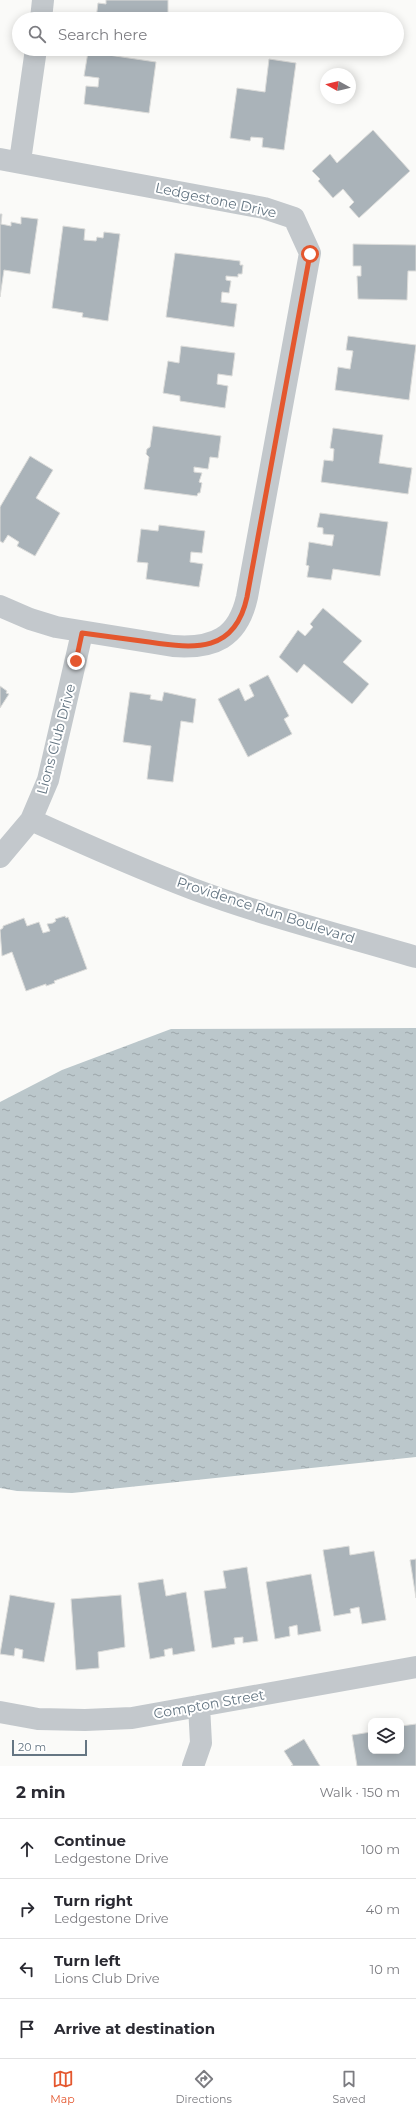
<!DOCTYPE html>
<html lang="en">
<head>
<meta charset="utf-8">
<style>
	:root { --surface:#fff; --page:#f7f7f7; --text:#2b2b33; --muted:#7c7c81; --line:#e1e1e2; --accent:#e4572e }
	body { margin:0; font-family:Montserrat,sans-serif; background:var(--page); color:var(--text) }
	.controls { position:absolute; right:12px; bottom:12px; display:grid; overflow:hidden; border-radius:8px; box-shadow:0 2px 10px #0003 }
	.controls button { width:36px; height:36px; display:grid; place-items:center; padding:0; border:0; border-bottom:1px solid var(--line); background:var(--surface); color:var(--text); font:20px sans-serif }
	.compass { position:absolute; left:320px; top:68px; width:36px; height:36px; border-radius:50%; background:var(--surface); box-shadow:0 2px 10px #0003; rotate:278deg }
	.scale { position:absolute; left:12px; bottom:10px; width:75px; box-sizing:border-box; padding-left:4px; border:2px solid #657683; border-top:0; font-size:11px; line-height:14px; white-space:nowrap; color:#657683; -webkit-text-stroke:3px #fff; paint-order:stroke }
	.stop { position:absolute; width:12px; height:12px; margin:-9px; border:3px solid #e4572e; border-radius:50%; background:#fff }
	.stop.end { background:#e4572e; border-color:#fff; box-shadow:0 1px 4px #0008 }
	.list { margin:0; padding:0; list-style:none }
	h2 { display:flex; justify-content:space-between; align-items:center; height:52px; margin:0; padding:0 16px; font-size:17px }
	h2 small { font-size:13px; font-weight:400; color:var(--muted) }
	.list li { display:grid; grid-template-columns:26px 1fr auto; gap:12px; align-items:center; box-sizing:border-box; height:60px; padding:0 16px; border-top:1px solid var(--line) }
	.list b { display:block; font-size:15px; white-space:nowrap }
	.list p { margin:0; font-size:13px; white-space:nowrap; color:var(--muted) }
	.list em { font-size:13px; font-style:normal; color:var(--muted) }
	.icon { flex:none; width:22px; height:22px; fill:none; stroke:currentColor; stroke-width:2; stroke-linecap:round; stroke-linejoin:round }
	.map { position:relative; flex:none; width:416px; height:1766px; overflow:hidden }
	.search { position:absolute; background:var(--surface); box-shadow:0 2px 10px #0003; left:12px; right:12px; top:12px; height:44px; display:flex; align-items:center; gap:10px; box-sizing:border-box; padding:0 14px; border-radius:22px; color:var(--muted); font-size:15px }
	.sheet { height:292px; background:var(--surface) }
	nav { display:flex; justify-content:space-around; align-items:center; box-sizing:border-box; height:56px; border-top:1px solid var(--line); background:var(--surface); font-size:11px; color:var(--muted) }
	nav a { display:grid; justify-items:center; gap:2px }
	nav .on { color:var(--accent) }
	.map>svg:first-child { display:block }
</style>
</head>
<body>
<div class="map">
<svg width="416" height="1766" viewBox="0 0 416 1766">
	<defs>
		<pattern id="water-ripples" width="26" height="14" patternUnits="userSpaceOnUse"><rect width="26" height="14" fill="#bbc7cb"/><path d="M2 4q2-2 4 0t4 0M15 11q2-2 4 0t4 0" fill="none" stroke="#9ca6aa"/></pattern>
	</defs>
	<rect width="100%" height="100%" fill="#fafaf8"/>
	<path fill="url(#water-ripples)" d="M416 1028V1457L72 1493 17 1491 0 1488V1102L62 1070 171 1029Z"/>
	<path fill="#aab3b9" stroke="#dcdcda" d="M106 0H168V13L165 19H96L98 3 106 4Z
		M88 52 156 62 149 113 84 104 86 86 98 87 99 78 84 76Z
		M269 59 296 63 284 150 262 147 263 138 251 137 250 141 230 138 237 88 265 92Z
		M373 130 410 171 359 218 349 207 354 202 343 189 333 198 318 181 320 179 312 171 330 154 337 163Z
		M0 214H2L1 224 11 226V222L21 224V217L38 219 30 274 4 270 0 297Z
		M63 226 85 229 84 240 96 241 97 237 103 238 104 232 120 234 108 321 82 317 83 313 52 308Z
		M353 244 416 245V271H408L407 300 358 299 357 276H361V266H353Z
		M175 253 240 261V265H243L242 274H238V277L226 276V280L231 281 229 293 222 292 221 302 237 304 234 327 166 317Z
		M348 336 416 345 409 400 335 390 338 367 350 369 353 351 346 350Z
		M181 346 235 353 232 376 218 374 217 384 228 386 225 408 180 401V396L163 393 168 361 179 363Z
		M153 426 221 436 218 458 210 457 208 469 194 467V472L202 473 199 482 202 483 200 493H198L197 496 144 489 149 457 146 454 147 449 150 447Z
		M333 428 383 435 379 463 412 468 408 494 321 482 324 460 333 461 334 449 330 448Z
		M30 456 53 470 36 498 60 513 35 556 17 546 19 542 8 535 3 543 0 541V507Z
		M320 513 388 522 380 576 333 569 331 580 307 577 309 566 306 565 309 542 332 546 334 535 323 534V528L317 527Z
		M159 525 205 531 202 553 191 552 190 562 203 564 199 587 146 579 148 563 137 562 141 529 158 531Z
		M323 608 362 641 343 662 369 684 352 704 304 664 297 673 279 657 298 630 305 636 313 627 310 624Z
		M268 675 289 716 284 719 292 734 248 757 218 699 239 688 245 701 254 696 249 685Z
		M0 686 7 691 6 693 9 694 0 708Z
		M130 692 151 695 150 699 162 701 164 692 196 699 193 723 181 721 173 782 147 779 151 746 123 742Z
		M65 916 66 918 68 917 87 969 54 981 55 983 46 986V984L26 991 12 952 2 956 0 930 3 928V926L24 918 27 926 39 922 43 933 50 931 47 924 53 923 56 921 55 919Z
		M349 1546 350 1555 374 1551 386 1620 362 1624 359 1607 350 1609 351 1613 334 1616 323 1550Z
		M416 1559V1598L410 1560Z
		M247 1567 258 1641 243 1643V1637L234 1638 235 1644 212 1648 204 1591 226 1588 223 1571Z
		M311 1574 321 1631 298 1635 297 1625 289 1627 290 1636 275 1639 266 1582Z
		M163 1579 166 1596 186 1592 195 1651 173 1655 172 1648 164 1650 165 1656 150 1659 138 1583Z
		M10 1595 55 1603 44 1662 22 1658 23 1650 15 1648 14 1656 0 1654Z
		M121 1595 125 1647 98 1652 99 1668 76 1670 71 1599Z
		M416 1724V1766H357L352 1735 371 1732V1751H401V1726Z
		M304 1739 320 1766H291L293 1765 284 1751Z"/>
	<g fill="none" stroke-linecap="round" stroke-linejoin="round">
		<path stroke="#c3c8cc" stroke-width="22" d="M41 19 43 0
			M0 159 264 208 294 218 310 253 247 597C238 638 214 649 173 646L56 627 30 619 0 606
			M20 161 36 49
			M31 820C84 844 138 868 193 889 265 916 342 935 416 957
			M0 857 31 820 48 780 82 633
			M0 1712 38 1719 85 1720 132 1718 416 1667
			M193 1766 201 1743 199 1706"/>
	</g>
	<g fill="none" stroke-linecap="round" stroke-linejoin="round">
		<path stroke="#e4572e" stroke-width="5" d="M76 661 82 633C104 636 127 639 149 642 195 649 235 653 247 597L310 254"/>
	</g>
	<g text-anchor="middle" stroke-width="4" stroke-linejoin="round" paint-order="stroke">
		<g font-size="14" fill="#657683" stroke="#fff">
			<text transform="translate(216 200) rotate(12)" y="5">Ledgestone Drive</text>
			<text transform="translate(56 739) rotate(-75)" y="5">Lions Club Drive</text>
			<text transform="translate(266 910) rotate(18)" y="5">Providence Run Boulevard</text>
			<text transform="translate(209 1704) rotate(-10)" y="5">Compton Street</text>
		</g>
	</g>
</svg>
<div class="controls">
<button><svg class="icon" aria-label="layers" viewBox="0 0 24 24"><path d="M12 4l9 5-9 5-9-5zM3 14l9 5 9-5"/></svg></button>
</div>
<svg class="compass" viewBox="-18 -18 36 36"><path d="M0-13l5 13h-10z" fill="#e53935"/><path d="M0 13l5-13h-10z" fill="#7c7c81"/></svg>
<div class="scale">20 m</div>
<div class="stop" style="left:310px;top:254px"></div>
<div class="stop end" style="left:76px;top:661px"></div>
<div class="search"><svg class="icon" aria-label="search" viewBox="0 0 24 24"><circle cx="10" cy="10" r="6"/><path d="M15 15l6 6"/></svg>Search here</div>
</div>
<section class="sheet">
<h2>2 min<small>Walk · 150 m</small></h2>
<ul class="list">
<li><svg class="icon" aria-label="ahead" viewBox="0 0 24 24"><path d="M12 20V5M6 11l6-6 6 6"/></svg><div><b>Continue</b><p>Ledgestone Drive</p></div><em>100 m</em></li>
<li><svg class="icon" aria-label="right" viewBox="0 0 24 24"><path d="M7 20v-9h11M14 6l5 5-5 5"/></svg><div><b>Turn right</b><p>Ledgestone Drive</p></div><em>40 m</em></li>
<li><svg class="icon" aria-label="left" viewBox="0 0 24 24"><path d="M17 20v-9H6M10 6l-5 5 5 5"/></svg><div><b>Turn left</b><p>Lions Club Drive</p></div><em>10 m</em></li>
<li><svg class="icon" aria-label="arrive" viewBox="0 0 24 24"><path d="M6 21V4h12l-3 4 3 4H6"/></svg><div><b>Arrive at destination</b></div></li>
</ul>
</section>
<nav>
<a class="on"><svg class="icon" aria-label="map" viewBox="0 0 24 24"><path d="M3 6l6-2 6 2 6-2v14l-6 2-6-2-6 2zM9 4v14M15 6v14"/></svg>Map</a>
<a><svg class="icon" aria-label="directions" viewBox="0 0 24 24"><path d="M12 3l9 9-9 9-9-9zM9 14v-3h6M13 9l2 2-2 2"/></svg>Directions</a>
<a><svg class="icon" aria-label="saved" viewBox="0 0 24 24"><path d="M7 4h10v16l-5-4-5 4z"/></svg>Saved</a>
</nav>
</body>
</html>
